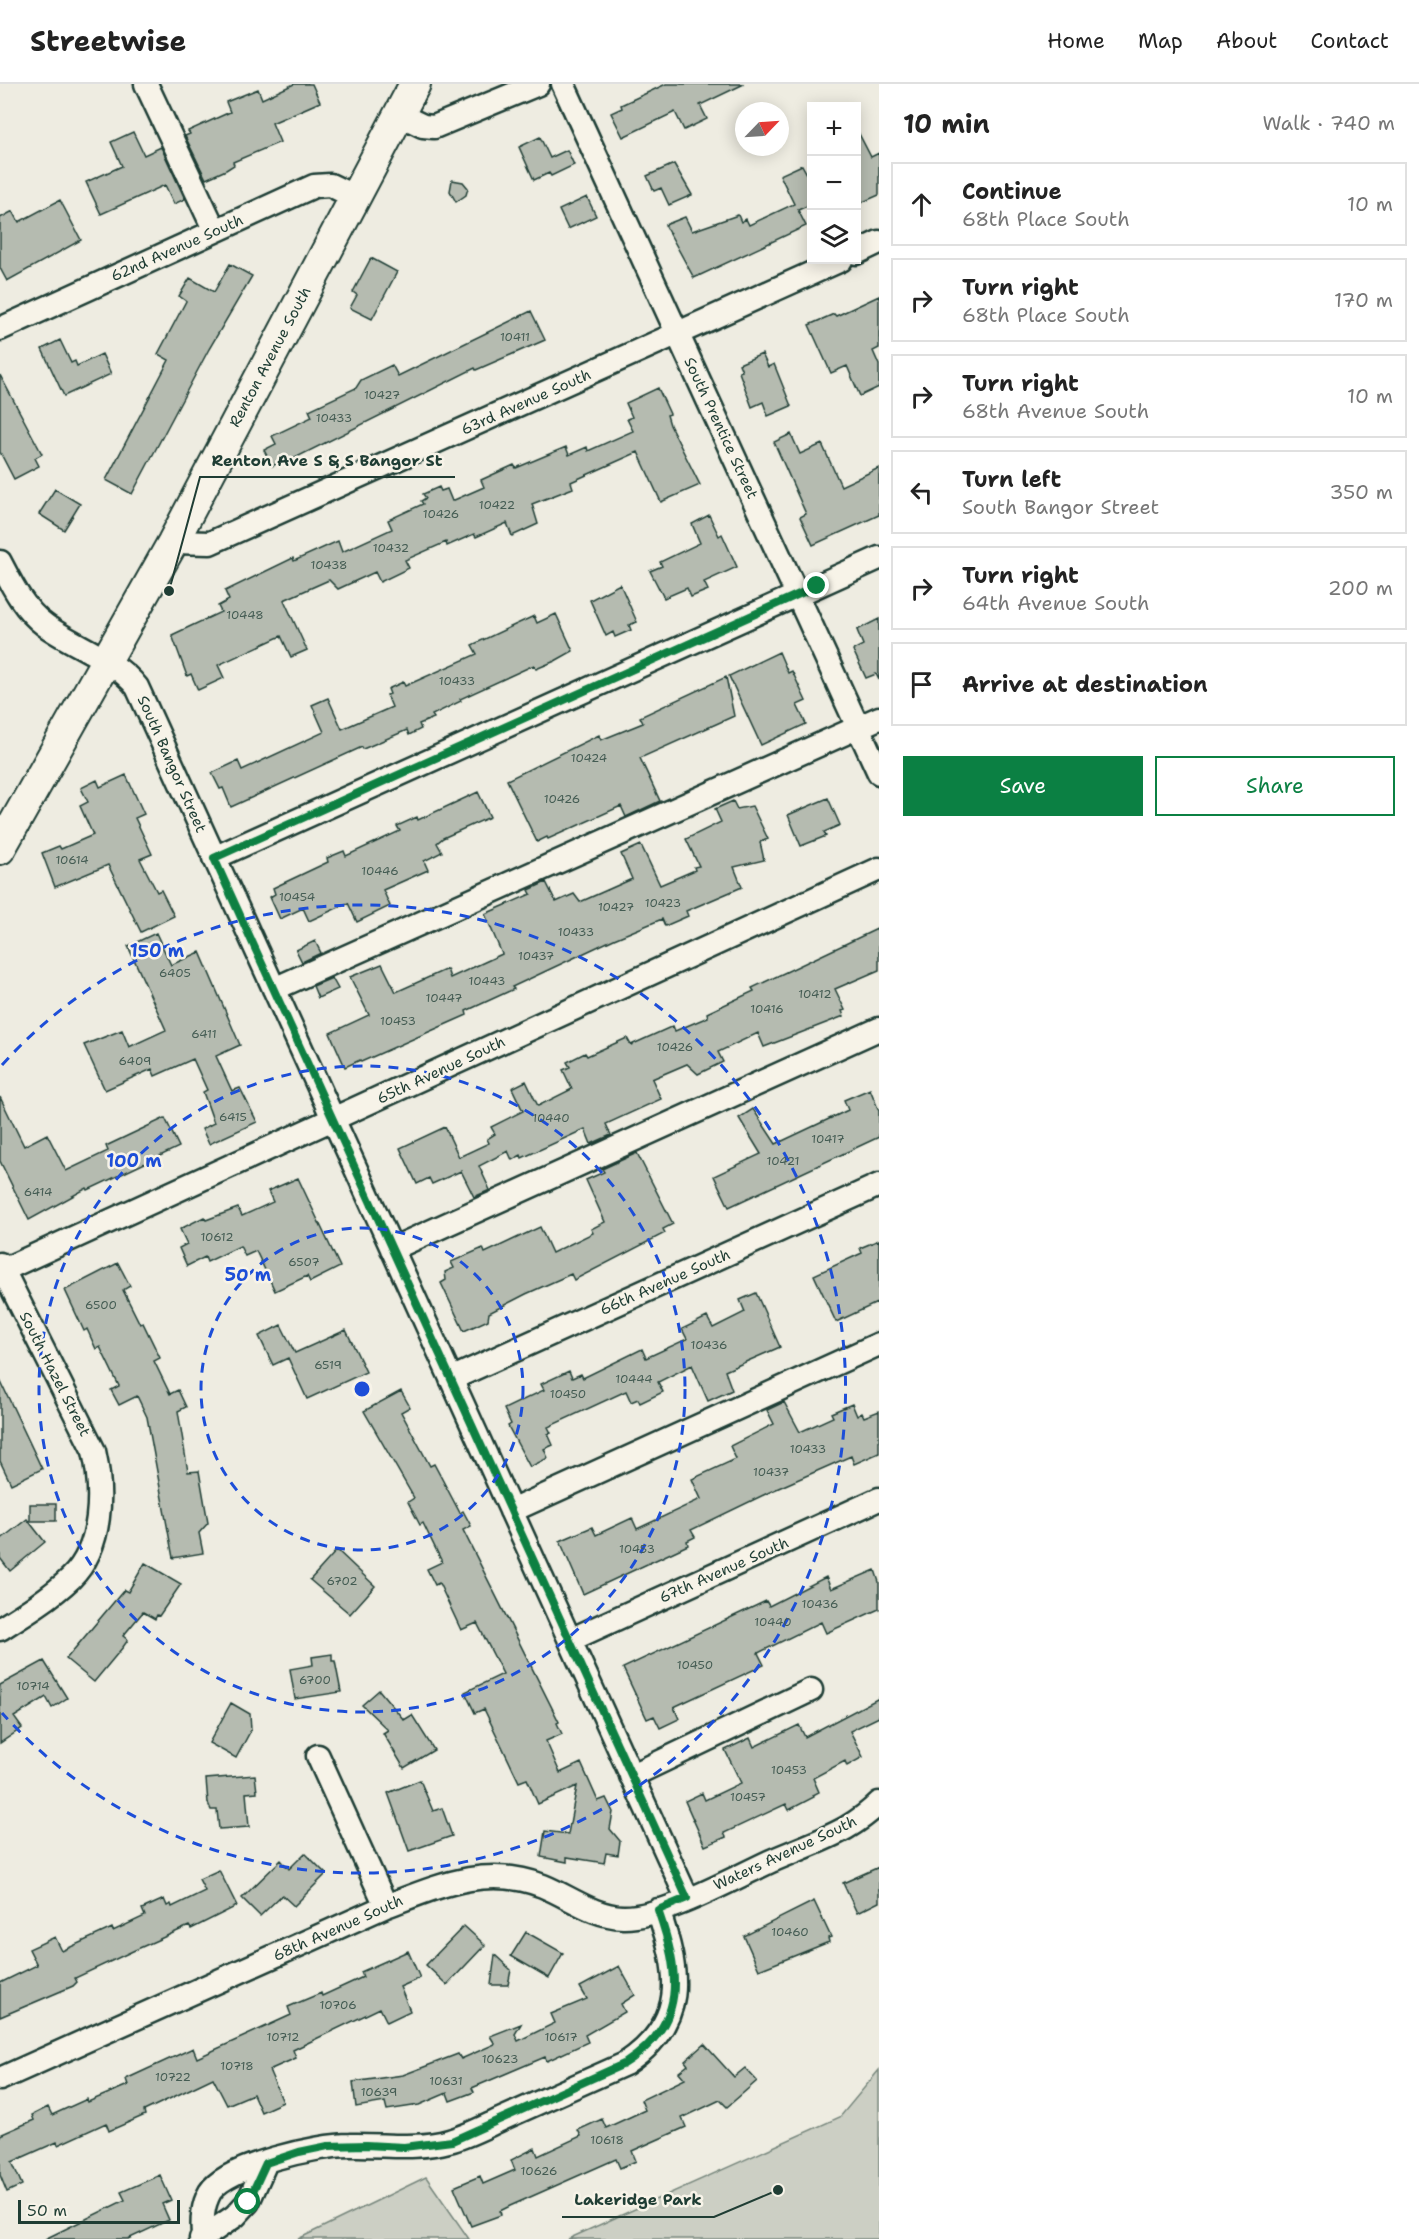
<!DOCTYPE html>
<html lang="en">
<head>
<meta charset="utf-8">
<style>
	:root { --surface:#fff; --page:#f6f6f6; --text:#222; --muted:#767676; --line:#e0e0e0; --accent:#0b8043 }
	body { margin:0; font-family:"Shantell Sans",sans-serif; background:var(--page); color:var(--text) }
	.controls { position:absolute; right:18px; top:18px; display:grid; overflow:hidden; border-radius:0px; box-shadow:0 3px 15px #0003 }
	.controls button { width:54px; height:54px; display:grid; place-items:center; padding:0; border:0; border-bottom:2px solid var(--line); background:var(--surface); color:var(--text); font:30px sans-serif }
	.compass { position:absolute; left:735px; top:18px; width:54px; height:54px; border-radius:50%; background:var(--surface); box-shadow:0 3px 15px #0003; rotate:65deg }
	.scale { position:absolute; left:18px; bottom:15px; width:162px; box-sizing:border-box; padding-left:6px; border:3px solid #1f3d34; border-top:0; font-size:16px; line-height:21px; white-space:nowrap; color:#1f3d34; -webkit-text-stroke:4px #f7f3e8; paint-order:stroke }
	.stop { position:absolute; width:18px; height:18px; margin:-14px; border:4px solid #0b8043; border-radius:50%; background:#fff }
	.stop.end { background:#0b8043; border-color:#fff; box-shadow:0 2px 6px #0008 }
	.list { margin:0; padding:0; list-style:none }
	h2 { display:flex; justify-content:space-between; align-items:center; height:78px; margin:0; padding:0 24px; font-size:26px }
	h2 small { font-size:20px; font-weight:400; color:var(--muted) }
	.list li { display:grid; grid-template-columns:39px 1fr auto; gap:18px; align-items:center; box-sizing:border-box; height:84px; margin:0 12px 12px; padding:0 12px; border:2px solid var(--line); border-radius:0px }
	.list b { display:block; font-size:22px; white-space:nowrap }
	.list p { margin:0; font-size:20px; white-space:nowrap; color:var(--muted) }
	.list em { font-size:20px; font-style:normal; color:var(--muted) }
	.actions { display:flex; gap:12px; padding:18px 24px }
	.actions a { flex:1; padding:14px 0; border:2px solid var(--accent); border-radius:0px; text-align:center; font-size:21px; color:var(--accent) }
	.actions .main { background:var(--accent); color:#fff }
	.icon { flex:none; width:33px; height:33px; fill:none; stroke:currentColor; stroke-width:2; stroke-linecap:round; stroke-linejoin:round }
	.map { position:relative; flex:none; width:879px; height:2155px; overflow:hidden }
	header { display:flex; align-items:center; gap:36px; box-sizing:border-box; height:84px; padding:0 30px; background:var(--surface); border-bottom:2px solid var(--line) }
	header strong { font-size:28px }
	nav { display:flex; gap:33px; margin-inline-start:auto; font-size:21px }
	main { display:flex }
	aside { flex:1; background:var(--surface) }
	.map>svg:first-child { display:block }
</style>
</head>
<body>
<header>
<strong>Streetwise</strong>
<nav><a>Home</a><a>Map</a><a>About</a><a>Contact</a></nav>
</header>
<main>
<div class="map">
<svg width="879" height="2155" viewBox="0 0 879 2155">
	<rect width="100%" height="100%" fill="#eeece1"/>
	<filter id="ink" filterUnits="userSpaceOnUse"><feTurbulence type="fractalNoise" baseFrequency=".0167" numOctaves="2"/><feDisplacementMap in="SourceGraphic" scale="12" xChannelSelector="R" yChannelSelector="G"/><feConvolveMatrix kernelMatrix="1 2 1 2 8 2 1 2 1" color-interpolation-filters="sRGB"/></filter>
	<g filter="url(#ink)">
		<path fill="#cccfc4" stroke="#76867c" stroke-width="1.5" d="M879 1986V2155H568L840 2033Z
			M426 2093 469 2155H298Z"/>
		<path fill="#b5bbb0" stroke="#1f3d34" stroke-width="1.5" d="M294 0H312L320 18 272 39 280 58 233 78 234 81 226 86 206 95 185 52 190 50 188 47 230 28 226 18 258 5 262 15Z
			M666 0H744L700 21 707 35 684 46 675 28 623 53 611 29 622 24 621 21Z
			M856 44 871 73 879 69V111L856 121Z
			M133 48 144 71 161 63 185 115 174 120 165 101 101 130 86 98 122 82 111 58Z
			M540 53 550 74 567 66 574 81 551 92 549 89 534 96 519 63Z
			M674 80 692 111 669 121 661 104 654 107 647 92Z
			M802 81 812 99V120L798 126 806 142 694 194 665 141 685 133 692 147 738 131 741 138 746 135 749 141 794 120 780 91Z
			M452 96 463 98 468 104 466 111 456 118 450 107Z
			M587 113 596 132 568 145 559 126Z
			M60 116 81 156 7 197 0 184V134L13 127 19 138Z
			M371 174 397 188 372 235 350 224 357 211 353 208Z
			M230 180 252 192 209 265 132 410 106 396 169 276 158 270 186 217 179 212 190 194 214 208Z
			M879 212V264L873 267 879 281V303L860 312 847 282 831 289 809 241 834 230 836 232Z
			M531 227 545 256 476 286 475 284 285 379 284 376 272 382 264 366 276 360 272 352 312 333 309 326 356 304 361 296 392 281 398 292Z
			M60 256 71 279 75 277 77 282 102 270 111 290 64 312 42 265Z
			M762 270 768 283 774 280 791 322 768 332 763 318 752 323 739 288 742 287 739 280Z
			M0 291 42 370 35 374 39 382 14 395 0 368Z
			M658 304 670 330 667 331 670 341 700 401 661 418 638 368 571 398 573 404 532 420 538 440 512 452 507 439 476 453 474 450 447 462 446 458 405 476 409 484 380 498 375 488 338 505 329 496 284 516 307 566 291 573 281 552 218 581 224 594 198 606 191 590 187 592 172 551 221 528 218 522 229 516 225 507 293 474 294 477 338 457 342 468 392 445 388 436 423 420 421 417 426 414 423 410 439 403 441 407 447 405 452 417 484 403 481 396 514 381 516 384 566 363 569 371 587 363 588 367 633 347 627 335 632 333 626 319Z
			M791 350 800 370 822 360 841 402 879 384V431L813 461 800 433 806 430 774 358Z
			M55 405 80 420 64 446 39 430Z
			M709 431 719 452 722 450 737 483 704 498 708 506 691 513 687 504 664 514 650 487 662 482 660 478 700 459 692 440Z
			M620 500 637 538 629 541 631 546 615 553 613 548 606 552 590 516Z
			M556 530 573 567 555 577 536 585 534 581 460 615 461 617 432 631 434 634 419 640 421 645 409 651 407 646 363 665 362 663 231 723 223 704 220 705 212 689 238 677 242 686 324 648 312 621 328 614 342 645 392 623 387 611 390 610 388 605 403 598 405 602 477 570 472 561 534 532 537 539Z
			M879 535V596L876 590 866 594 853 566 863 561 857 546Z
			M779 568 788 589 792 587 806 617 797 621 806 640 761 661 729 592Z
			M726 593 734 632 640 674 660 717 626 733 621 722 548 755 547 753 537 758 507 696 599 651 601 656 643 639 640 633Z
			M126 691 144 730 135 734 152 770 140 775 157 808 161 806 174 832 141 848 108 781 55 803 42 769 59 762 61 765 93 751 80 722 88 718 81 704 97 696 100 703Z
			M478 708 490 733 443 754 437 759 442 768 424 777 428 786 383 806 390 822 357 838 348 819 309 837 303 824 280 835 270 813 275 810 273 804 328 778 327 774 344 767 346 772 400 747 397 742 417 733 418 736Z
			M828 714 840 741 824 748 826 752 801 762 788 731Z
			M733 717 737 725 752 722 768 755 760 758 764 776 734 783 742 803 686 827 688 832 665 842 662 835 614 855 512 903 514 905 466 927 467 931 361 978 360 976 345 983 330 949 369 931 350 893 382 880 396 908 447 885 450 894 502 870 485 830 531 810 529 806 546 798 556 818 574 810 580 818 632 795 621 770 641 761 660 801 695 786 694 783 699 782 686 755 721 738 715 725Z
			M879 844V886L835 905 845 926 842 927 844 932 764 963 758 949 718 968 723 978 698 990 687 980 652 995 661 1015 606 1040 611 1051 591 1060 585 1045 522 1074 521 1071 512 1076 508 1067 479 1082 490 1106 474 1113 461 1087 432 1100 429 1094 417 1100 400 1064 445 1043 459 1073 489 1059 487 1055 495 1050 491 1043 523 1027 512 1004 526 997 538 1022 572 1005 563 986 570 983 567 978 585 969 587 972 627 954 631 961 673 942 675 947 708 933 707 929 754 907 752 904Z
			M156 849 171 881 200 868 240 961 216 972 232 1007 240 1004 257 1038 209 1060 202 1045 214 1039 203 1008 207 1006 193 975 155 992 152 985 105 1006 84 961 122 946 129 963 166 946 128 862Z
			M315 857 321 869 302 878 296 866Z
			M332 894 338 905 318 914 313 902Z
			M870 1005 879 1027V1053L729 1123 714 1092 761 1070 739 1034 753 1025 776 1060 848 1026 844 1016Z
			M0 1013 24 1062 47 1050 66 1087 108 1067 106 1062 165 1034 179 1063 88 1106 87 1104 29 1136 0 1077Z
			M637 1069 673 1140 663 1145 665 1149 574 1196 571 1190 526 1210 489 1229 488 1236 464 1247 441 1199 446 1196 445 1188 454 1184 451 1178 483 1164 485 1169 540 1143 552 1169 593 1149 591 1145 605 1138 586 1096 604 1088 602 1085Z
			M298 1094 340 1183 310 1198 307 1192 275 1207 256 1167 245 1172 240 1162 207 1178 205 1173 187 1182 179 1164 187 1160 180 1145 204 1133 206 1136 238 1124 242 1132 273 1118 268 1107Z
			M879 1156V1218L836 1238 814 1191 862 1169 860 1164Z
			M118 1179 130 1202 123 1206 140 1240 143 1239 160 1274 154 1277 170 1310 178 1306 186 1323 178 1327 188 1388 199 1387 203 1410 208 1439 199 1449 203 1469 173 1474 147 1333 137 1312 119 1321 111 1306 119 1302 100 1263 96 1265 87 1245 84 1247 65 1206Z
			M756 1209 780 1263 725 1287 732 1306 708 1317 692 1281 658 1298 663 1308 640 1319 638 1315 631 1318 626 1307 548 1343 551 1349 548 1350 553 1361 544 1365 548 1374 530 1383 508 1342 511 1340 504 1325 544 1306 541 1300 569 1287 572 1294 581 1290 583 1294 642 1265 646 1274 687 1255 682 1245 707 1233 713 1244 745 1228 740 1216Z
			M281 1241 295 1269 346 1246 366 1288 307 1315 288 1274 273 1281 259 1252Z
			M0 1296 42 1385 11 1400 0 1377Z
			M401 1307 410 1323 401 1328 430 1382 434 1380 460 1429 463 1427 471 1442 463 1446 559 1638 557 1639 562 1650 546 1657 560 1689 581 1679 598 1717 606 1714 613 1728 610 1745 620 1757 618 1771 606 1769 604 1779 567 1773V1778L541 1773 545 1747 568 1750 577 1702 538 1720 527 1695 519 1698 484 1625 475 1629 465 1608 503 1590 477 1539 461 1546 439 1499 435 1501 427 1485 442 1478 423 1439 420 1441 408 1418 414 1414 364 1327Z
			M784 1318 800 1348 833 1333 831 1329 852 1320 857 1332 862 1329 864 1333 879 1327V1369L854 1380 851 1372 774 1406 691 1446 695 1453 687 1457 688 1461 583 1510 560 1457 592 1443 596 1451 632 1434 637 1445 701 1415 692 1395 736 1375 730 1362 774 1340 767 1326Z
			M30 1420H56V1437H30Z
			M27 1435 45 1458 10 1487 0 1474V1456Z
			M337 1466 375 1502 350 1530 310 1496Z
			M145 1479 181 1500 159 1532 157 1531 155 1535 143 1528 123 1552 128 1556 123 1563 94 1598 66 1575 124 1506 128 1508Z
			M875 1486 879 1498V1525L826 1549 821 1538 758 1569 764 1581 676 1622 674 1623 679 1635 660 1644 654 1632 647 1635 623 1584 766 1517 769 1522 826 1493 831 1505Z
			M332 1570V1577H335L341 1608 295 1615 290 1585 313 1581 312 1573Z
			M44 1577 67 1614 52 1624 46 1613 14 1633 22 1644 0 1659V1601Z
			M379 1606 404 1636 412 1631 434 1666 404 1684 383 1649 388 1646 362 1621Z
			M879 1614V1633L850 1647 863 1673 847 1682 845 1677 813 1694 819 1708 813 1711 814 1713 789 1726 786 1720 724 1749 726 1753 705 1762 685 1717 702 1709 705 1716 741 1699 725 1666 750 1654 754 1663 799 1641 805 1653Z
			M231 1619 250 1630 251 1646 236 1674 209 1659Z
			M255 1691 257 1708 246 1709 249 1743 219 1745 217 1726H211L208 1719 206 1695Z
			M420 1696 433 1727 442 1724 452 1752 409 1767 388 1709Z
			M305 1769 326 1790 294 1822 282 1811 260 1832 242 1814 281 1776 289 1785Z
			M879 1783V1818L857 1829 843 1799Z
			M219 1786 237 1822 191 1845 189 1842 135 1866 75 1894 77 1898 73 1902 0 1933V1899L37 1881 29 1865 55 1853 62 1867 112 1844 113 1847 145 1832 142 1825 164 1815 167 1822 171 1820 172 1823 205 1807 199 1795Z
			M814 1817 831 1853 828 1854 829 1858 759 1886 744 1852Z
			M464 1842 485 1861 447 1901 426 1881Z
			M526 1848 563 1869 549 1894 511 1872Z
			M408 1867 420 1894 400 1903 410 1927 387 1938 380 1924 293 1966 296 1974 269 1986 283 2018 261 2028 253 2010 227 2021 213 1994 144 2027 145 2031 109 2047 106 2039 58 2061 57 2058 12 2078 22 2101 7 2108 0 2091V2051L34 2036 32 2031 48 2023 52 2031 87 2015 88 2018 128 2001 126 1995 193 1964 197 1974 291 1931 288 1923 321 1909 322 1912 363 1893 361 1888Z
			M495 1871 511 1886 508 1901H491Z
			M619 1882 635 1911 621 1920 625 1928 585 1951 588 1958 547 1977 545 1973 472 2004 474 2008 450 2017 447 2009 419 2021 387 2026 385 2018 356 2023 353 1998 403 1991 458 1970 461 1975 495 1960 490 1952 521 1940 515 1950 518 1957 555 1939 551 1930 587 1915 580 1903Z
			M704 1960 734 1993 745 1984 757 1997 727 2023 720 2016 682 2034 686 2043 632 2067 636 2077 620 2084 616 2075 510 2122 500 2127 501 2131 471 2142 454 2103 480 2092 483 2100 515 2086 511 2076 535 2064 538 2072 581 2052 578 2046 602 2035 606 2044 645 2026 641 2016 685 1995 679 1988 688 1981 685 1977Z
			M160 2091 171 2116 162 2120 169 2136 128 2155H45L125 2116 121 2108Z"/>
		<g fill="none" stroke-linecap="round" stroke-linejoin="round">
			<g stroke="#1f3d34" stroke-width="27">
				<path id="minor" d="M146 0 215 147
					M563 0 879 689
					M398 30 423 42 434 43 538 0
					M856 169 879 158
					M0 245 314 102 330 101 355 113
					M173 458 210 459 841 176
					M0 478C12 501 24 526 45 541 74 562 115 575 137 603L687 1814
					M214 774 879 474
					M274 905 879 634
					M392 1165 879 945
					M0 1180 94 1367C103 1407 103 1463 71 1494 50 1514 24 1530 0 1545
					M3 1186 879 785
					M451 1295 879 1101
					M511 1427 879 1260
					M570 1556 879 1415
					M318 1672 386 1822
					M631 1692 811 1606
					M0 1995 386 1822C439 1802 487 1780 543 1802 570 1813 593 1832 623 1833 663 1834 734 1794 771 1777 796 1766 823 1757 846 1744 858 1737 869 1729 879 1719
					M203 2152C202 2137 202 2122 210 2108 227 2081 319 2061 350 2061 384 2060 416 2066 449 2057 468 2052 486 2042 504 2034 544 2016 584 1998 625 1980 688 1938 680 1890 658 1826
					M201 2155 235 2132 248 2118 266 2078"/>
			</g>
			<g stroke="#1f3d34" stroke-width="34">
				<path id="major" d="M0 765 173 458 415 0"/>
			</g>
			<use href="#minor" stroke="#f7f3e8" stroke-width="22"/>
			<use href="#major" stroke="#f7f3e8" stroke-width="30"/>
		</g>
	</g>
	<g fill="none" stroke-linecap="round" stroke-linejoin="round" filter="url(#ink)">
		<path stroke="#0b8043" stroke-width="8" d="M248 2118 266 2079 299 2068 328 2062 366 2061 404 2063 452 2057 624 1980C688 1939 680 1890 658 1826L687 1814 214 774 817 502"/>
	</g>
	<g fill="none" stroke="#1d4ed8" stroke-width="3" stroke-dasharray="10 8">
		<circle cx="362" cy="1305" r="161"/>
		<circle cx="362" cy="1305" r="323"/>
		<path d="M2 981A484 484 0 1 1 2 1629"/>
	</g>
	<g text-anchor="middle" stroke-width="5" stroke-linejoin="round" paint-order="stroke">
		<g font-size="12" fill="#445c53">
			<text x="515" y="257">10411</text>
			<text x="382" y="315">10427</text>
			<text x="334" y="338">10433</text>
			<text x="497" y="425">10422</text>
			<text x="441" y="434">10426</text>
			<text x="391" y="468">10432</text>
			<text x="329" y="485">10438</text>
			<text x="245" y="535">10448</text>
			<text x="457" y="601">10433</text>
			<text x="589" y="678">10424</text>
			<text x="562" y="719">10426</text>
			<text x="72" y="780">10614</text>
			<text x="380" y="791">10446</text>
			<text x="297" y="817">10454</text>
			<text x="663" y="823">10423</text>
			<text x="616" y="827">10427</text>
			<text x="576" y="852">10433</text>
			<text x="536" y="876">10437</text>
			<text x="175" y="893">6405</text>
			<text x="487" y="901">10443</text>
			<text x="815" y="914">10412</text>
			<text x="444" y="918">10447</text>
			<text x="767" y="929">10416</text>
			<text x="398" y="941">10453</text>
			<text x="204" y="954">6411</text>
			<text x="675" y="967">10426</text>
			<text x="135" y="981">6409</text>
			<text x="233" y="1037">6415</text>
			<text x="551" y="1038">10440</text>
			<text x="828" y="1059">10417</text>
			<text x="783" y="1081">10421</text>
			<text x="38" y="1112">6414</text>
			<text x="217" y="1157">10612</text>
			<text x="304" y="1182">6507</text>
			<text x="101" y="1225">6500</text>
			<text x="709" y="1265">10436</text>
			<text x="328" y="1285">6519</text>
			<text x="634" y="1299">10444</text>
			<text x="568" y="1314">10450</text>
			<text x="808" y="1369">10433</text>
			<text x="771" y="1392">10437</text>
			<text x="637" y="1469">10453</text>
			<text x="342" y="1501">6702</text>
			<text x="820" y="1524">10436</text>
			<text x="773" y="1542">10440</text>
			<text x="695" y="1585">10450</text>
			<text x="315" y="1600">6700</text>
			<text x="33" y="1606">10714</text>
			<text x="789" y="1690">10453</text>
			<text x="748" y="1717">10457</text>
			<text x="790" y="1852">10460</text>
			<text x="338" y="1925">10706</text>
			<text x="283" y="1957">10712</text>
			<text x="561" y="1957">10617</text>
			<text x="500" y="1979">10623</text>
			<text x="237" y="1986">10718</text>
			<text x="173" y="1997">10722</text>
			<text x="446" y="2001">10631</text>
			<text x="379" y="2012">10639</text>
			<text x="607" y="2060">10618</text>
			<text x="539" y="2091">10626</text>
		</g>
		<g font-size="15" fill="#1f3d34" stroke="#f7f3e8">
			<text transform="translate(177 164) rotate(-24)" y="5">62nd Avenue South</text>
			<text transform="translate(270 273) rotate(-62)" y="5">Renton Avenue South</text>
			<text transform="translate(526 318) rotate(-24)" y="5">63rd Avenue South</text>
			<text transform="translate(721 344) rotate(65)" y="5">South Prentice Street</text>
			<text transform="translate(172 680) rotate(66)" y="5">South Bangor Street</text>
			<text transform="translate(441 986) rotate(-25)" y="5">65th Avenue South</text>
			<text transform="translate(665 1198) rotate(-24)" y="5">66th Avenue South</text>
			<text transform="translate(55 1290) rotate(63)" y="5">South Hazel Street</text>
			<text transform="translate(724 1486) rotate(-24)" y="5">67th Avenue South</text>
			<text transform="translate(785 1769) rotate(-25)" y="5">Waters Avenue South</text>
			<text transform="translate(338 1844) rotate(-24)" y="5">68th Avenue South</text>
		</g>
	</g>
	<circle cx="362" cy="1305" r="9" fill="#1d4ed8" stroke="#f7f3e8" stroke-width="3"/>
	<g font-size="18" text-anchor="middle" font-weight="bold" fill="#1d4ed8" stroke="#f7f3e8" stroke-width="5" stroke-linejoin="round" paint-order="stroke">
		<text x="157" y="873">150 m</text>
		<text x="134" y="1083">100 m</text>
		<text x="248" y="1197">50 m</text>
	</g>
	<path fill="none" stroke="#1f3d34" stroke-width="2" d="M169 507L200 393H455M778 2106L714 2133H562"/>
	<g fill="#1f3d34" stroke="#f7f3e8" stroke-width="2">
		<circle cx="169" cy="507" r="6"/>
		<circle cx="778" cy="2106" r="6"/>
	</g>
	<g font-size="16" text-anchor="middle" font-weight="bold" fill="#1f3d34" stroke="#f7f3e8" stroke-width="5" stroke-linejoin="round" paint-order="stroke">
		<text x="327" y="382">Renton Ave S &amp; S Bangor St</text>
		<text x="638" y="2121">Lakeridge Park</text>
	</g>
</svg>
<div class="controls">
<button>+</button>
<button>−</button>
<button><svg class="icon" aria-label="layers" viewBox="0 0 24 24"><path d="M12 4l9 5-9 5-9-5zM3 14l9 5 9-5"/></svg></button>
</div>
<svg class="compass" viewBox="-18 -18 36 36"><path d="M0-13l5 13h-10z" fill="#e53935"/><path d="M0 13l5-13h-10z" fill="#767676"/></svg>
<div class="scale">50 m</div>
<div class="stop" style="left:248px;top:2118px"></div>
<div class="stop end" style="left:817px;top:502px"></div>
</div>
<aside>
<h2>10 min<small>Walk · 740 m</small></h2>
<ul class="list">
<li><svg class="icon" aria-label="ahead" viewBox="0 0 24 24"><path d="M12 20V5M6 11l6-6 6 6"/></svg><div><b>Continue</b><p>68th Place South</p></div><em>10 m</em></li>
<li><svg class="icon" aria-label="right" viewBox="0 0 24 24"><path d="M7 20v-9h11M14 6l5 5-5 5"/></svg><div><b>Turn right</b><p>68th Place South</p></div><em>170 m</em></li>
<li><svg class="icon" aria-label="right" viewBox="0 0 24 24"><path d="M7 20v-9h11M14 6l5 5-5 5"/></svg><div><b>Turn right</b><p>68th Avenue South</p></div><em>10 m</em></li>
<li><svg class="icon" aria-label="left" viewBox="0 0 24 24"><path d="M17 20v-9H6M10 6l-5 5 5 5"/></svg><div><b>Turn left</b><p>South Bangor Street</p></div><em>350 m</em></li>
<li><svg class="icon" aria-label="right" viewBox="0 0 24 24"><path d="M7 20v-9h11M14 6l5 5-5 5"/></svg><div><b>Turn right</b><p>64th Avenue South</p></div><em>200 m</em></li>
<li><svg class="icon" aria-label="arrive" viewBox="0 0 24 24"><path d="M6 21V4h12l-3 4 3 4H6"/></svg><div><b>Arrive at destination</b></div></li>
</ul>
<div class="actions"><a class="main">Save</a><a>Share</a></div>
</aside>
</main>
</body>
</html>
